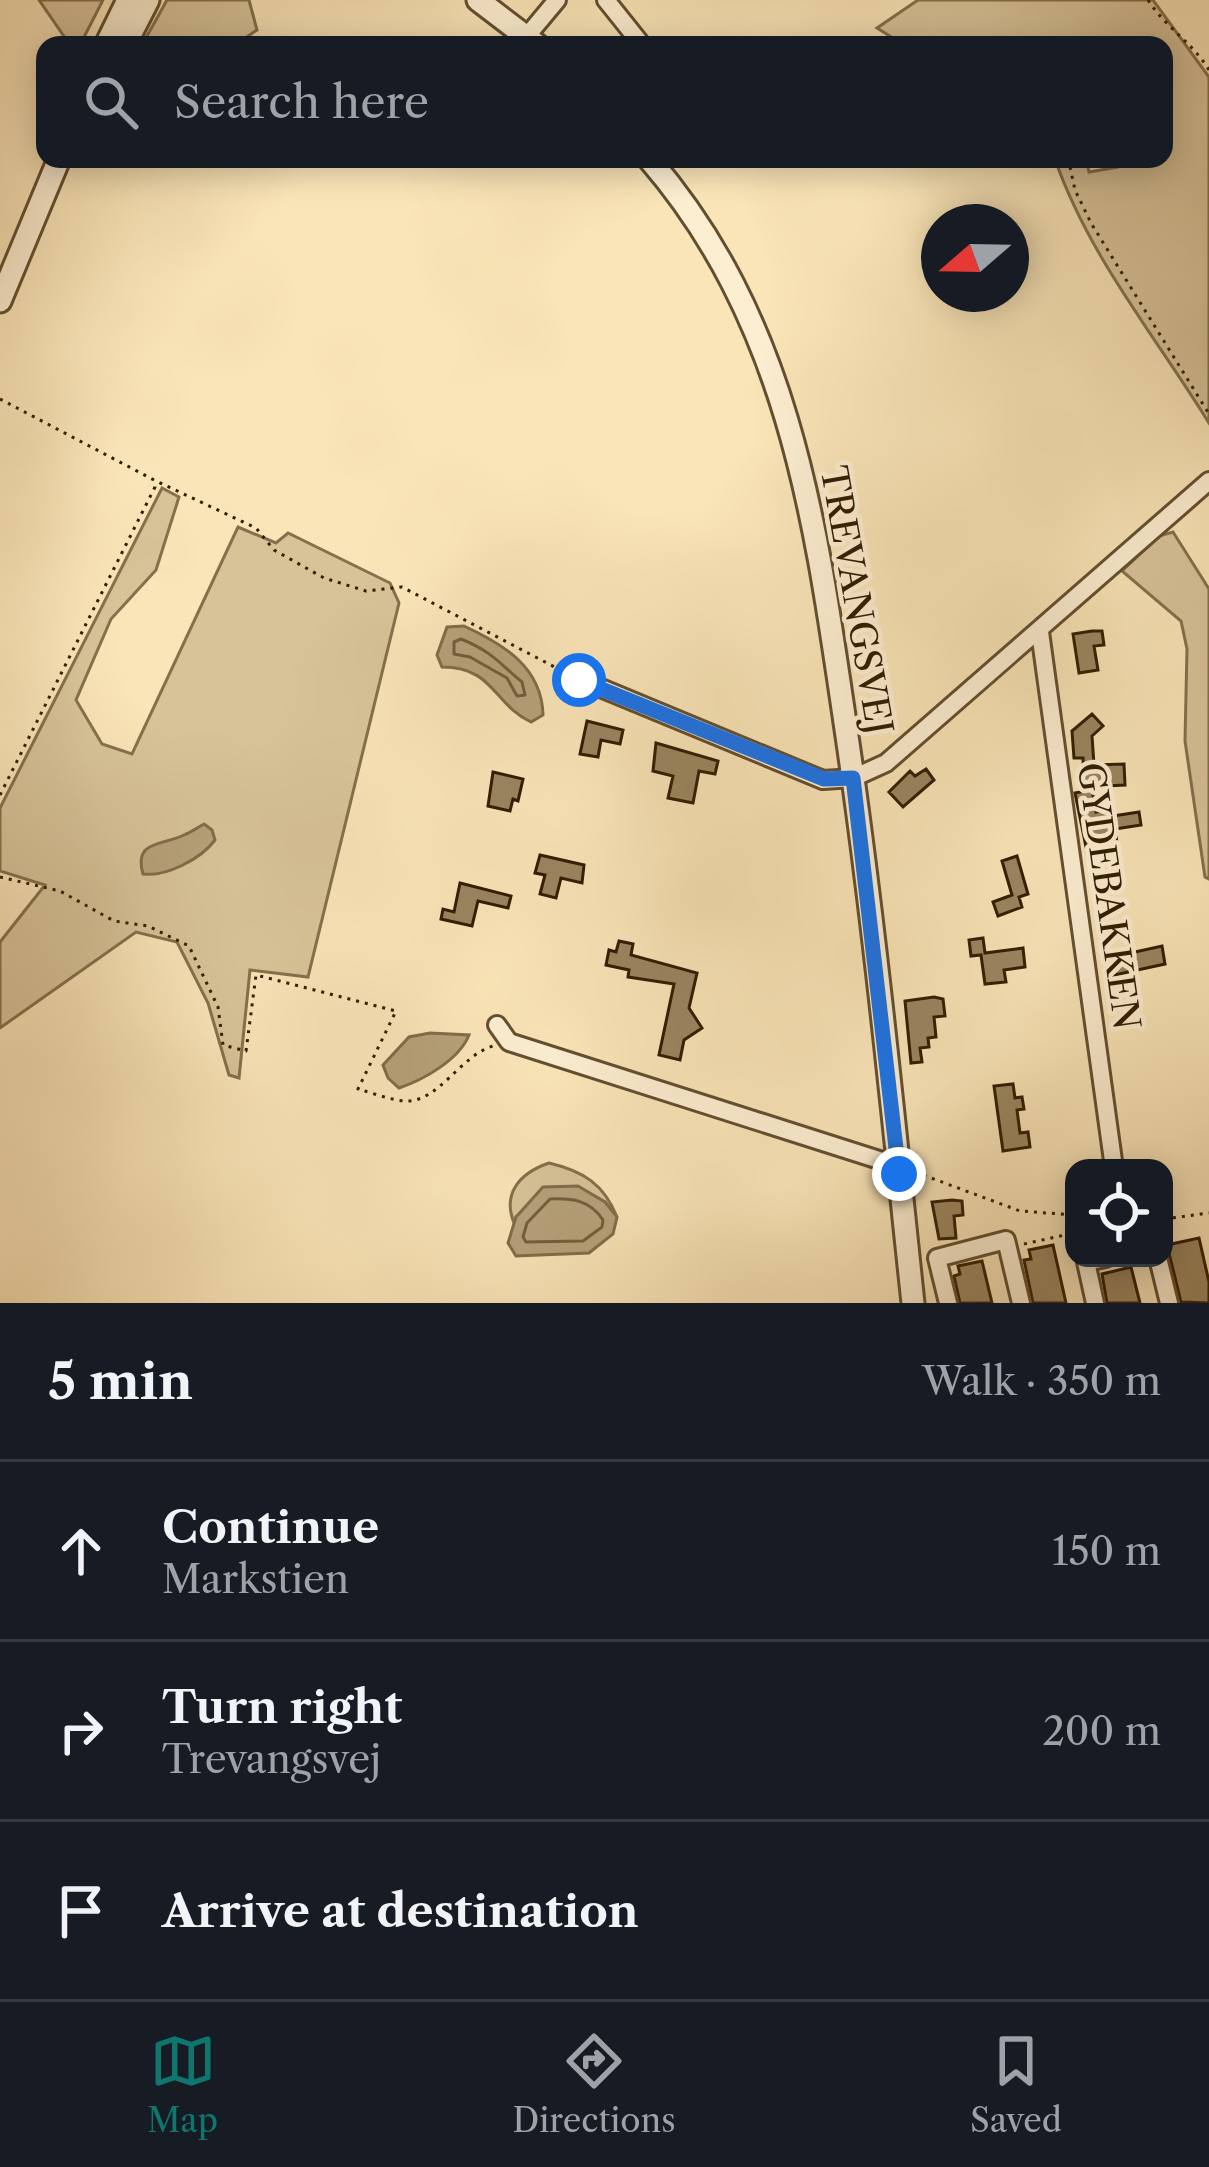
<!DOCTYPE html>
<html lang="en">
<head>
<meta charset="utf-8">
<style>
	:root { --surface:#171b24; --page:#20242c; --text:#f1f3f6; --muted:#9ea1a6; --line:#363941; --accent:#0f766e }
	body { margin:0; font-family:"Libre Caslon Text",serif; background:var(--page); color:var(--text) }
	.controls { position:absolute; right:36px; bottom:36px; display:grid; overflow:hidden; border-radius:24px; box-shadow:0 6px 30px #0003 }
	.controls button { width:108px; height:108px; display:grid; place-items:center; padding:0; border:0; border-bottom:3px solid var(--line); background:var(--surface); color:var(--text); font:60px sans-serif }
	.compass { position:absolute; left:921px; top:204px; width:108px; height:108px; border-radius:50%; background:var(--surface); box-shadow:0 6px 30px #0003; rotate:250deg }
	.stop { position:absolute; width:36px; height:36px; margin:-27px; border:9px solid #1a73e8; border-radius:50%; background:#fff }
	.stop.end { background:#1a73e8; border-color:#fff; box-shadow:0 3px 12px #0008 }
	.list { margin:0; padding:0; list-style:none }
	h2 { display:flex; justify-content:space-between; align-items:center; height:156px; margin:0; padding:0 48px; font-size:51px }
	h2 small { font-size:39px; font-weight:400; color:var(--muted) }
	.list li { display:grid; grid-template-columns:78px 1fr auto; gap:36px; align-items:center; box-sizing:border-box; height:180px; padding:0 48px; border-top:3px solid var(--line) }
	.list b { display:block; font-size:45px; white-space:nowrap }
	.list p { margin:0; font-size:39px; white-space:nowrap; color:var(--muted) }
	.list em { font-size:39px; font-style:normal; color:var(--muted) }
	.icon { flex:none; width:66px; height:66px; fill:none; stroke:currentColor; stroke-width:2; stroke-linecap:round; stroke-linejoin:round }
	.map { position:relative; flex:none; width:1209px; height:1303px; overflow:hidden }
	.search { position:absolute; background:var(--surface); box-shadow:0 6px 30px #0003; left:36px; right:36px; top:36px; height:132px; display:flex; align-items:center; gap:30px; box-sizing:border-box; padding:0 42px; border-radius:24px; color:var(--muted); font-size:45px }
	.sheet { height:696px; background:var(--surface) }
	nav { display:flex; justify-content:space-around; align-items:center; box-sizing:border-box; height:168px; border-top:3px solid var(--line); background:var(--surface); font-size:33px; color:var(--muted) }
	nav a { display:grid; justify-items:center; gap:6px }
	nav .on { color:var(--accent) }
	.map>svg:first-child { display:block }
</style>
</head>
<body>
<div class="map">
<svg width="1209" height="1303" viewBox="0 0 1209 1303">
	<rect width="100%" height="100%" fill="#fae5b8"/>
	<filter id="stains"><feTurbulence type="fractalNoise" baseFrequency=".00167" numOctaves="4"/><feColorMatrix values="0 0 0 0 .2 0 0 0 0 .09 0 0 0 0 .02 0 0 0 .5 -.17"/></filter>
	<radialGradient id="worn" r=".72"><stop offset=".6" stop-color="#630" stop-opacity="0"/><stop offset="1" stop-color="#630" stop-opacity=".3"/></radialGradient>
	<path fill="#d8c399" stroke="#84704d" stroke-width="3" d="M39 0H103L80 45H70Z
		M167 0H249L257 30 235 45H142Z
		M918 0H1153L1209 77V423C1156 337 1088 255 1055 159H1086L1089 172 1118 167 1126 159H1164V45H1054L1053 41 1051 45H904L877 28Z
		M162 488 179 497 156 570 111 619 76 700 102 744 132 754 238 527 276 543 288 533 390 583 399 603 308 977 250 970 239 1078 229 1075 208 1003 177 942 136 932 0 1028V942L45 885 0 871V808Z
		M1173 532 1209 589V879L1205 877 1185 741 1187 649 1181 621 1122 571 1159 536Z
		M549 1163C583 1171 604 1184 617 1217L605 1202 516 1217 514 1223C502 1193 520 1173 549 1163Z"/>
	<path fill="#b6a17a" stroke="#816c4a" stroke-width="3" d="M464 626C503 644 542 667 543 715L531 722C493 704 494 667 442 667L437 655 447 627Z
		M204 824 212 830 215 840C201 859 166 877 143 874 133 839 164 846 186 834 193 831 198 827 204 824Z
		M430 1033 469 1035C459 1060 423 1080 399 1088L388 1078 383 1065 409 1037Z
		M578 1186 605 1202 617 1217 613 1234 589 1253 516 1256 508 1243 516 1217 543 1187Z"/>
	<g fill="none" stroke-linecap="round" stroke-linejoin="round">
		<path stroke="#745e3e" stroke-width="3" d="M461 639C493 652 500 664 522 682L525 695 517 696 507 678 470 657 454 654V642Z
			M550 1199C572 1198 590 1200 603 1220L602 1227 583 1241 526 1242 523 1237 527 1223Z"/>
	</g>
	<path fill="#9a8560" stroke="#311c01" stroke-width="3" d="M1092 631H1102L1104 645 1094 646 1098 670 1079 673 1073 634Z
		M1092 714 1103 726 1092 736 1094 765 1124 764 1125 785 1084 787 1083 758H1074L1072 731Z
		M587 721 623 730 620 744 601 740 598 757 580 754Z
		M656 743 718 761 715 774 699 771 693 803 668 798 673 776 653 771Z
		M926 769 934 780 903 807 889 792 910 771 915 776Z
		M493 772 523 779 518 801 513 799 510 811 488 806Z
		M1092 790 1096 812 1112 809 1113 816 1139 812 1141 825 1115 829 1118 850 1088 857 1075 793Z
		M540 855 584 865 582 883 561 878 556 898 540 894 545 875 535 873Z
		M1017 856 1028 894 1019 897 1022 907 998 916 993 902 1012 895 1002 861Z
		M460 883 511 896 508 908 478 901 472 926 441 919 443 909 454 912Z
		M983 938 985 953 1023 948 1025 967 1004 970 1006 982 985 984 981 955 971 956 969 940Z
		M619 941 633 944 631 955 697 973 689 1008 702 1028 684 1040 680 1060 659 1055 674 984 628 977 629 970 606 965 609 950 616 952Z
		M1162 946 1165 964 1110 976 1108 958Z
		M934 997 943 999 945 1016 934 1017 936 1037 928 1038 929 1047 920 1048 922 1062 911 1063 905 1001Z
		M1013 1084 1015 1098 1022 1097 1024 1109 1017 1110 1020 1133 1028 1132 1030 1147 1003 1151 994 1086Z
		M952 1200 962 1201 963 1215 954 1216 956 1238 939 1239 932 1202Z
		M1199 1238 1209 1282V1303L1181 1302 1167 1245Z
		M1053 1245 1066 1303H1033L1024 1260 1031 1259 1029 1250Z
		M982 1261 992 1303H960L954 1276 960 1274 958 1266Z
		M1131 1267 1140 1303H1107L1102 1274Z"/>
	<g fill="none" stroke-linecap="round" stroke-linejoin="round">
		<g stroke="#634e2f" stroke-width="22">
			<path id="minor" d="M606 0 642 45
				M527 36 557 0
				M1040 632 1114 1168
				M579 679 823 780 853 778 886 763 1209 481
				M497 1025 509 1042 898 1166
				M1158 1258 1169 1303
				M948 1303 937 1258 1006 1240 1021 1303
				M1095 1303 1086 1262 1106 1258"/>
		</g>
		<g stroke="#634e2f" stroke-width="27">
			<path id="tertiary" d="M478 0 537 45
				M106 45 128 0
				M125 45 148 0
				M649 159C794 327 817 534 848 743 875 929 893 1116 913 1303
				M0 301 59 159"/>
		</g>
		<path stroke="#311c01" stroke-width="3" stroke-dasharray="3 6" stroke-linecap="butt" d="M1148 0C1166 28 1192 42 1209 70
			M1070 167 1075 190 1091 223 1209 414
			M0 399 154 480 256 528 274 550 324 578 366 591 402 587 566 673
			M0 795 155 487 154 481
			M0 877 60 891 114 921 148 926 189 946 218 1007 223 1045 246 1051 256 975 396 1011 358 1089C373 1093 390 1100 405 1101 438 1103 461 1055 493 1046
			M915 1172 1020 1211 1074 1215
			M1164 1219 1209 1213
			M1024 1244 1074 1233"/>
		<use href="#minor" stroke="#fceed1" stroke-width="16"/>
		<use href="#tertiary" stroke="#fceed1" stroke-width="21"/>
	</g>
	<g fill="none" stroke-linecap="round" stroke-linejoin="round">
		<path stroke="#1a73e8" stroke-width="15" d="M579 680 824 779 853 778 899 1174"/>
	</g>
	<g text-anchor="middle" stroke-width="9" stroke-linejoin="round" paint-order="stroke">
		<g font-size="36" fill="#311c01" stroke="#fceed1">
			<text transform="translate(857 600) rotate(80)" y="13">TREVANGSVEJ</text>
			<text transform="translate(1109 896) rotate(82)" y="13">GYDEBAKKEN</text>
		</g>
	</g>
	<rect width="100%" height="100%" filter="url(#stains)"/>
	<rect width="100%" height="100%" fill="url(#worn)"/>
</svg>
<div class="controls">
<button><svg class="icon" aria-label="locate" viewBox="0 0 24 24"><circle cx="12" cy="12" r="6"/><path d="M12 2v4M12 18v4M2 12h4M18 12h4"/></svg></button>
</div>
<svg class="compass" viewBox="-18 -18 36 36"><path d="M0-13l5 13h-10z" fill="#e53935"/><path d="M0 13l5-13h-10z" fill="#9ea1a6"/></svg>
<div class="stop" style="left:579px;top:680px"></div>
<div class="stop end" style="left:899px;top:1174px"></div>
<div class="search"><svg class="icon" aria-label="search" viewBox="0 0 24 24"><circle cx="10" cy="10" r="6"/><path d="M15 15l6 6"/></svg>Search here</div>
</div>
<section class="sheet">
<h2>5 min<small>Walk · 350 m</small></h2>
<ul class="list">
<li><svg class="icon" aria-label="ahead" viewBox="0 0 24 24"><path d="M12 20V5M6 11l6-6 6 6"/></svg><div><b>Continue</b><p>Markstien</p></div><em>150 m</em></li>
<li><svg class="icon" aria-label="right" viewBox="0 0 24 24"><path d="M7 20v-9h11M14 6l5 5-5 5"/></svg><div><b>Turn right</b><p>Trevangsvej</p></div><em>200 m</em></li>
<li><svg class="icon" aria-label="arrive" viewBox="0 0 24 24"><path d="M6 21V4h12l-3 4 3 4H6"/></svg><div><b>Arrive at destination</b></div></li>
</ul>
</section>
<nav>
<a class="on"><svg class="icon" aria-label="map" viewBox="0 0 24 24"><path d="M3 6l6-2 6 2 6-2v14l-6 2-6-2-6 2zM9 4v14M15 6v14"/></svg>Map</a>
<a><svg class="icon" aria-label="directions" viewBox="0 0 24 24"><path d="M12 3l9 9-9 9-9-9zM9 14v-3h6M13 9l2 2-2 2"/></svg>Directions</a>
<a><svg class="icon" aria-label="saved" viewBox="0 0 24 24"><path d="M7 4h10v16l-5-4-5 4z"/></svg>Saved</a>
</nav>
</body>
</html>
